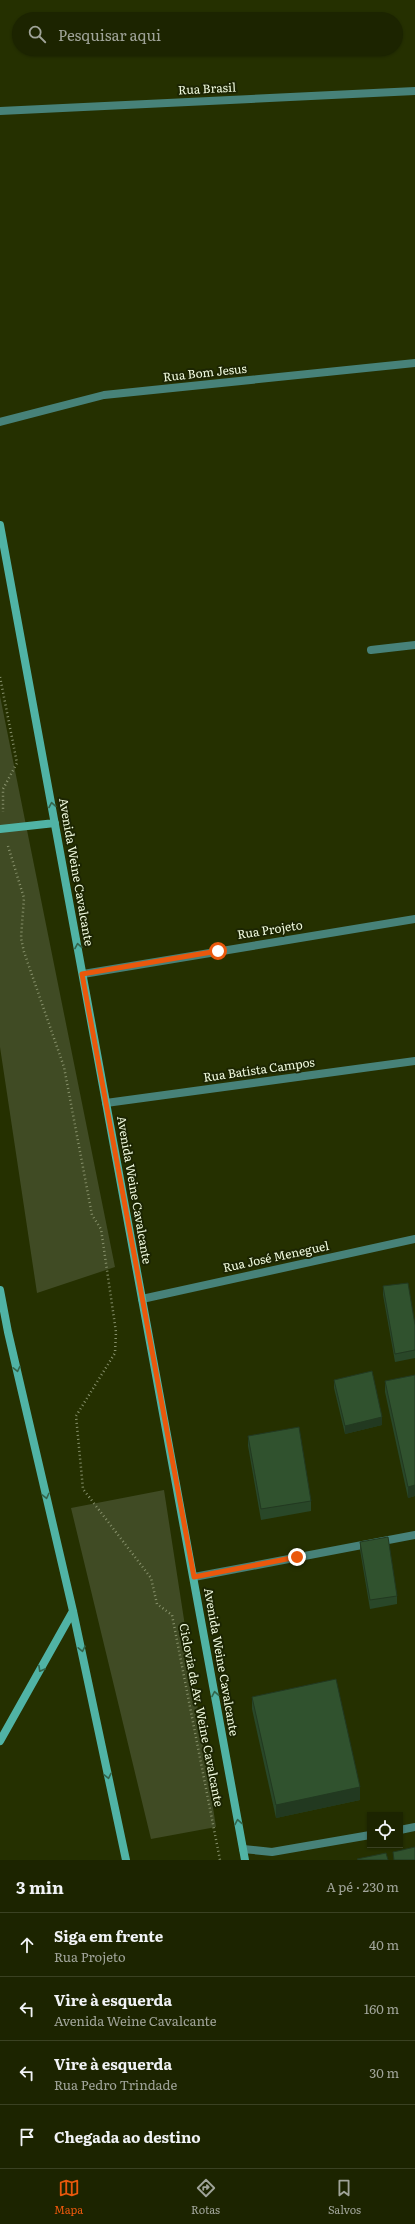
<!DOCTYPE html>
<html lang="pt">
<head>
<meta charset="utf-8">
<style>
	:root { --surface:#1c2400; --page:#252c0a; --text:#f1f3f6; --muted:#a0a499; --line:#3a4122; --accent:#ea580c }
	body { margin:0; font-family:Literata,serif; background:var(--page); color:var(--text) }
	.controls { position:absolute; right:12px; bottom:12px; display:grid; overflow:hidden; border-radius:0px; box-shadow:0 1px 3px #0004 }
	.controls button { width:36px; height:36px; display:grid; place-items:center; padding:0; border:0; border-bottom:1px solid var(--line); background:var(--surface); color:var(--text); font:20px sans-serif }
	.stop { position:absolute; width:12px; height:12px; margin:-9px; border:3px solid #ea580c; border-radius:50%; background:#fff }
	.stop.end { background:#ea580c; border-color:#fff; box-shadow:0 1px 4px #0008 }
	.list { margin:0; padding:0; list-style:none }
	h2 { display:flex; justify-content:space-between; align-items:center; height:52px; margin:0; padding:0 16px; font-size:17px }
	h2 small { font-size:13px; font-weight:400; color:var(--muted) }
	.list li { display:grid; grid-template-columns:26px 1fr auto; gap:12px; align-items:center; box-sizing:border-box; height:64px; padding:0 16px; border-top:1px solid var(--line) }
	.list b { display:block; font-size:15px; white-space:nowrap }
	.list p { margin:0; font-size:13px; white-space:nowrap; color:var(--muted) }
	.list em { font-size:13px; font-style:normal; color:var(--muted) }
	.icon { flex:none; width:22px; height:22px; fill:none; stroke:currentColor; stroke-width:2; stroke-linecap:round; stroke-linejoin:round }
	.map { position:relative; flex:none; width:415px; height:1860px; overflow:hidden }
	.search { position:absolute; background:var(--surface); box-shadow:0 1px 3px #0004; left:12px; right:12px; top:12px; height:44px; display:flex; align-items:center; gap:10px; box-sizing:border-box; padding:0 14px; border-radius:22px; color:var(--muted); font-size:15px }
	.sheet { height:308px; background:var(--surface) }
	nav { display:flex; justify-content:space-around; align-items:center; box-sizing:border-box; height:56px; border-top:1px solid var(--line); background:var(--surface); font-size:11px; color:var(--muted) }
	nav a { display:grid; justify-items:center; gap:2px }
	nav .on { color:var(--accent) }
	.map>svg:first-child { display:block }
</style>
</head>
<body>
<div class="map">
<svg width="415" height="1860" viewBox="0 0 415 1860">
	<rect width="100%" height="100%" fill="#253000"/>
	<path fill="#404b24" d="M0 696 115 1267 37 1293 0 1047Z
		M164 1490 216 1827 151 1839 71 1508Z"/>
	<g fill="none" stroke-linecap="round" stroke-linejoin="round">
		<path stroke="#87916b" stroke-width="2.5" stroke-dasharray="1 3" stroke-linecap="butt" d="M0 677 17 763 3 789V812
			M8 846 24 898 21 938 24 952 64 1067 92 1215 101 1229 116 1332 115 1353 76 1416 83 1489 151 1578 157 1604 172 1615 220 1860"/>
		<path stroke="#478279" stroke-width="8" d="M0 111 415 91
			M0 422 104 395 415 363
			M371 650 415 645
			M83 974 415 919
			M106 1103 415 1061
			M142 1299 415 1239
			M194 1577 415 1535
			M400 1830 415 1827
			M243 1849 272 1852 370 1835"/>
		<path stroke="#50b3a5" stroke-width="8" d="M0 525 245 1860
			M0 829 55 823
			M0 1290 8 1332 73 1611 126 1860
			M0 1741 73 1611"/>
	</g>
	<path fill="#294728" d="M383 1286 415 1325V1358L395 1362 383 1295Z
		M415 1375V1496L408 1498 385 1392V1381Z
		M334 1380 382 1425 345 1434 334 1388Z
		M248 1436 311 1501V1511L261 1520 248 1446Z
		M360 1542 397 1596V1604L370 1609 360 1550Z
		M252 1697 360 1800 276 1818 252 1709Z"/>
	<path fill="#223920" d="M382 1417V1425L345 1434V1426Z
		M415 1485V1496L408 1498V1487Z
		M360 1787V1800L276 1818V1805Z"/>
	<path fill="#30522e" stroke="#223920" d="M408 1283 415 1325V1350L395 1354 383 1286Z
		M372 1371 382 1417 345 1426 334 1380Z
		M415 1375V1485L408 1487 385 1381Z
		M299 1427 311 1501 261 1509 248 1436Z
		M388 1537 397 1596 370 1600 360 1542Z
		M336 1679 360 1787 276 1805 252 1697Z
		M415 1847V1860H394L393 1852Z
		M386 1853 388 1860H358L357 1859Z"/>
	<defs><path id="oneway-chevron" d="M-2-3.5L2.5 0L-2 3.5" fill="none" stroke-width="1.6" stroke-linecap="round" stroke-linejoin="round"/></defs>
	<g stroke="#33654b">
		<use href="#oneway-chevron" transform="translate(52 805) rotate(-100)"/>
		<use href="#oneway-chevron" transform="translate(78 946) rotate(-100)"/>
		<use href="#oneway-chevron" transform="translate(17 1369) rotate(77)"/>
		<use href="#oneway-chevron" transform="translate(46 1496) rotate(77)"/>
		<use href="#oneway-chevron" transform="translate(82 1649) rotate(78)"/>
		<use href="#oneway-chevron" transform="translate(41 1669) rotate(119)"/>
		<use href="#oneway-chevron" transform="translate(215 1694) rotate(-100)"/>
		<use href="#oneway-chevron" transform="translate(108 1776) rotate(78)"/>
		<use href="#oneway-chevron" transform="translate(238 1822) rotate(-100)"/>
	</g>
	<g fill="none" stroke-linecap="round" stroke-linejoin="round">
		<path stroke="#ea580c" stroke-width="5" d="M218 951 82 974 194 1577 297 1557"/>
	</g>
	<g text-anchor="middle" stroke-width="4" stroke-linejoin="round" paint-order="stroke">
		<g font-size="12" fill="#f0fadf" stroke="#1c2502">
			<text transform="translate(207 89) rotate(-3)" y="4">Rua Brasil</text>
			<text transform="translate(205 373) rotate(-6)" y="4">Rua Bom Jesus</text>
			<text transform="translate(76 872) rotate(80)" y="4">Avenida Weine Cavalcante</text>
			<text transform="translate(270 930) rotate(-9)" y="4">Rua Projeto</text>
			<text transform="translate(259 1070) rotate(-8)" y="4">Rua Batista Campos</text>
			<text transform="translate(134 1190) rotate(80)" y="4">Avenida Weine Cavalcante</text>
			<text transform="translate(276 1257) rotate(-12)" y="4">Rua José Meneguel</text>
			<text transform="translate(221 1662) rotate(80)" y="4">Avenida Weine Cavalcante</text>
			<text transform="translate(201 1715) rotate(79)" y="4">Ciclovia da Av. Weine Cavalcante</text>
		</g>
	</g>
</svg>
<div class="controls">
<button><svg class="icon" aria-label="locate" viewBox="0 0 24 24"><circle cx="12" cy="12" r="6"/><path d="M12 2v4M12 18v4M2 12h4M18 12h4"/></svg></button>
</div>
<div class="stop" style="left:218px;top:951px"></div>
<div class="stop end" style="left:297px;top:1557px"></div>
<div class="search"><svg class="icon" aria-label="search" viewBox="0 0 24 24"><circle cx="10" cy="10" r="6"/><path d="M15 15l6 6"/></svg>Pesquisar aqui</div>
</div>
<section class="sheet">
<h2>3 min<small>A pé · 230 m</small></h2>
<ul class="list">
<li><svg class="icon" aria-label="ahead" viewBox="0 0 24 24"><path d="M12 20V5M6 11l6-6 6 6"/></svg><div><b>Siga em frente</b><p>Rua Projeto</p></div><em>40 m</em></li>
<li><svg class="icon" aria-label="left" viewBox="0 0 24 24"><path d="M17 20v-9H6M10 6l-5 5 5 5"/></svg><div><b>Vire à esquerda</b><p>Avenida Weine Cavalcante</p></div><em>160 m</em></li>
<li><svg class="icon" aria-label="left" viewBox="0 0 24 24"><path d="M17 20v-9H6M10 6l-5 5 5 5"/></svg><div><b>Vire à esquerda</b><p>Rua Pedro Trindade</p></div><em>30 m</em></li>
<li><svg class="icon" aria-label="arrive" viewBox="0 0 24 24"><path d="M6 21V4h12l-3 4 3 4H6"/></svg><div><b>Chegada ao destino</b></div></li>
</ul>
</section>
<nav>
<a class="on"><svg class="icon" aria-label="map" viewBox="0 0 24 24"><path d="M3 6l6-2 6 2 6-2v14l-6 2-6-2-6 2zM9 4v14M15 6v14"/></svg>Mapa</a>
<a><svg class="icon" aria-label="directions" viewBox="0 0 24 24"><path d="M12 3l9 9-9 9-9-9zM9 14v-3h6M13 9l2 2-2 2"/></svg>Rotas</a>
<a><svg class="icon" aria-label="saved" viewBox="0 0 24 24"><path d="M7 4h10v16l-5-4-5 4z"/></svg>Salvos</a>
</nav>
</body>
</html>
